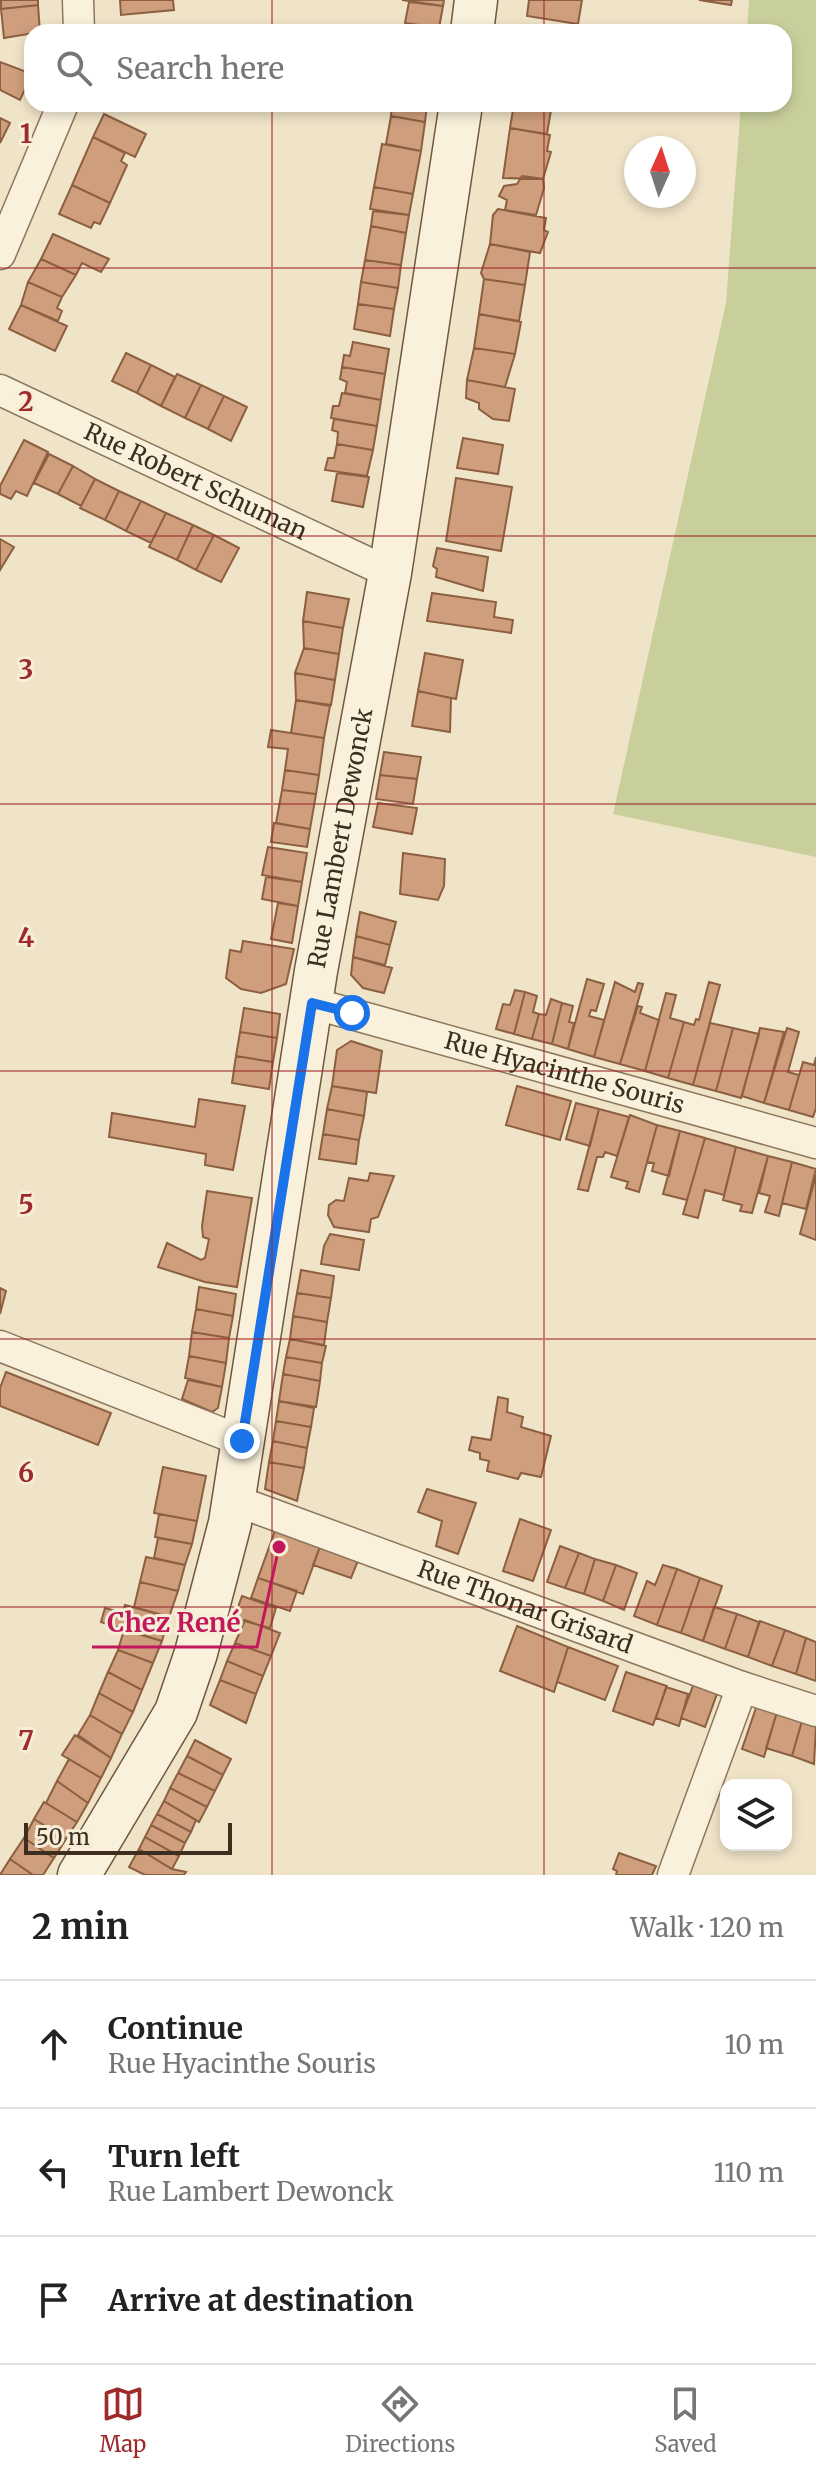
<!DOCTYPE html>
<html lang="en">
<head>
<meta charset="utf-8">
<style>
	:root { --surface:#fff; --page:#f2f2f2; --text:#222; --muted:#767676; --line:#e0e0e0; --accent:#9e2a2b }
	body { margin:0; font-family:Merriweather,serif; background:var(--page); color:var(--text) }
	.controls { position:absolute; right:24px; bottom:24px; display:grid; overflow:hidden; border-radius:16px; box-shadow:0 4px 12px #0003 }
	.controls button { width:72px; height:72px; display:grid; place-items:center; padding:0; border:0; border-bottom:2px solid var(--line); background:var(--surface); color:var(--text); font:40px sans-serif }
	.compass { position:absolute; left:624px; top:136px; width:72px; height:72px; border-radius:50%; background:var(--surface); box-shadow:0 4px 12px #0003; rotate:3deg }
	.scale { position:absolute; left:24px; bottom:20px; width:208px; box-sizing:border-box; padding-left:8px; border:4px solid #3d2e20; border-top:0; font-size:22px; line-height:28px; white-space:nowrap; color:#3d2e20; -webkit-text-stroke:6px #f7eed8; paint-order:stroke }
	.stop { position:absolute; width:24px; height:24px; margin:-18px; border:6px solid #1a73e8; border-radius:50%; background:#fff }
	.stop.end { background:#1a73e8; border-color:#fff; box-shadow:0 2px 8px #0008 }
	.list { margin:0; padding:0; list-style:none }
	h2 { display:flex; justify-content:space-between; align-items:center; height:104px; margin:0; padding:0 32px; font-size:34px }
	h2 small { font-size:26px; font-weight:400; color:var(--muted) }
	.list li { display:grid; grid-template-columns:52px 1fr auto; gap:24px; align-items:center; box-sizing:border-box; height:128px; padding:0 32px; border-top:2px solid var(--line) }
	.list b { display:block; font-size:30px; white-space:nowrap }
	.list p { margin:0; font-size:26px; white-space:nowrap; color:var(--muted) }
	.list em { font-size:26px; font-style:normal; color:var(--muted) }
	.icon { flex:none; width:44px; height:44px; fill:none; stroke:currentColor; stroke-width:2; stroke-linecap:round; stroke-linejoin:round }
	.map { position:relative; flex:none; width:816px; height:1875px; overflow:hidden }
	.search { position:absolute; background:var(--surface); box-shadow:0 4px 12px #0003; left:24px; right:24px; top:24px; height:88px; display:flex; align-items:center; gap:20px; box-sizing:border-box; padding:0 28px; border-radius:24px; color:var(--muted); font-size:30px }
	.sheet { height:488px; background:var(--surface) }
	nav { display:flex; justify-content:space-around; align-items:center; box-sizing:border-box; height:112px; border-top:2px solid var(--line); background:var(--surface); font-size:22px; color:var(--muted) }
	nav a { display:grid; justify-items:center; gap:4px }
	nav .on { color:var(--accent) }
	.map>svg:first-child { display:block }
</style>
</head>
<body>
<div class="map">
<svg width="816" height="1875" viewBox="0 0 816 1875">
	<rect width="100%" height="100%" fill="#f0e4c8"/>
	<path fill="#c9cf9b" d="M749 0H816V857L613 814 726 303 741 104H784V32H747Z"/>
	<path fill="#cf9f7d" stroke="#8d5f41" stroke-width="2" d="M1 0H38V5L1 9Z
		M120 0H173L174 10 121 15Z
		M402 0H444L443 6Z
		M529 0H582L578 24 527 16Z
		M699 0H732L731 5Z
		M409 2 443 6 439 28 405 23Z
		M38 5 40 32 4 38 1 9Z
		M405 23 439 28V32H404Z
		M0 62 32 74 20 100 0 90Z
		M392 104H427L425 122 391 116Z
		M514 104 551 110 547 134 510 128Z
		M517 104H551V110Z
		M104 114 146 134 135 157 93 137Z
		M391 116 425 122 421 151 386 144Z
		M0 118 10 123 0 143Z
		M510 128 550 135 547 151 551 152 543 179 503 178Z
		M93 137 125 153 121 161 127 165 110 203 72 185Z
		M382 144 421 151 413 194 374 187Z
		M522 176 543 179 544 188 536 215 505 210 507 200 499 196 504 186 517 184Z
		M72 185 110 203 100 224 94 222 91 228 59 214Z
		M374 187 413 194 409 215 370 209Z
		M498 209 546 218 544 230 548 232 540 253 490 244 493 215Z
		M373 211 409 215 406 233 371 226Z
		M371 226 406 233 401 265 365 260Z
		M53 234 109 259 101 272 82 263 76 275 41 259Z
		M490 244 530 252 525 285 484 279 481 273Z
		M41 259 76 275 62 297 28 282Z
		M365 260 401 265 398 288 361 282Z
		M484 279 525 285 519 321 479 314Z
		M28 282 62 297 57 308 62 311 58 321 21 305Z
		M361 282 398 288 394 309 358 304Z
		M358 304 394 309 390 336 354 329Z
		M21 305 67 326 55 351 9 329Z
		M479 314 521 322 515 354 474 348Z
		M353 342 389 349 385 374 342 367 344 355 350 356Z
		M474 348 515 354 505 387 467 380Z
		M126 353 151 365 137 393 112 381Z
		M151 365 175 377 161 406 137 393Z
		M342 367 385 374 381 400 345 393 347 382 340 379Z
		M177 374 201 385 185 418 161 406Z
		M467 380 515 389 509 421 493 419 479 409V403L466 398Z
		M201 385 224 396 208 429 185 418Z
		M342 393 381 400 377 426 331 418 333 406H339Z
		M224 396 247 407 231 441 208 429Z
		M334 419 377 426 373 450 337 444 338 432 332 430Z
		M463 438 503 445 498 474 457 468Z
		M24 440 48 452 27 496 16 491 11 499 0 494V486Z
		M337 444 373 450 367 476 325 470 328 458H334Z
		M49 454 73 466 58 494 34 483Z
		M73 466 95 479 81 506 58 494Z
		M337 473 369 477 363 507 332 501Z
		M456 478 512 487 501 551 446 541Z
		M95 479 119 491 105 520 80 508Z
		M119 491 141 501 126 531 105 520Z
		M141 501 166 513 151 543 126 531Z
		M166 513 193 525 177 560 149 547Z
		M193 525 214 535 196 570 177 560Z
		M214 535 239 548 221 582 196 570Z
		M0 539 14 547 0 570Z
		M437 548 488 557 483 591 436 577 437 569 433 566Z
		M307 592 349 599 343 628 303 621Z
		M432 593 496 602 494 617 513 620 511 633 427 621Z
		M303 621 343 628 339 654 304 648Z
		M304 648 339 654 335 680 295 673Z
		M425 653 463 660 456 699 418 691Z
		M295 673 335 680 331 705 296 700Z
		M418 691 451 698 450 732 412 726Z
		M296 700 330 706 324 738 291 733Z
		M271 730 324 738 319 775 285 770 288 749 268 747Z
		M384 752 421 757 417 779 380 775Z
		M285 770 319 775 316 794 282 790Z
		M380 775 417 779 413 804 376 799Z
		M282 790 316 794 310 829 276 823Z
		M378 803 417 808 412 834 373 827Z
		M274 823 310 829 307 847 271 842Z
		M268 847 307 853 302 882 262 875Z
		M403 853 445 859 444 886 438 900 400 894Z
		M266 877 302 882 298 906 262 899Z
		M278 903 298 906 292 943 271 939Z
		M360 912 396 922 390 945 356 936Z
		M356 936 390 945 385 965 353 957Z
		M243 941 294 949 286 984 261 993 241 989 226 978 230 950 241 952Z
		M353 957 392 968 384 993 363 988 351 975Z
		M587 979 604 984 596 1011 591 1010 589 1016 604 1020 594 1057 568 1049Z
		M615 982 635 992 638 983 643 984 620 1064 594 1057Z
		M709 982 720 985 693 1085 668 1078 684 1022 694 1025 696 1019 699 1020Z
		M515 990 525 992 514 1034 496 1029 503 1004 510 1005Z
		M525 992 537 996 533 1012 539 1014 532 1039 514 1034Z
		M666 993 676 995 670 1018 684 1022 668 1078 645 1071Z
		M551 999 562 1003 552 1044 532 1039 539 1014 546 1015Z
		M562 1003 573 1006 569 1022 574 1023 568 1049 552 1044Z
		M638 1006 642 1007 640 1013 659 1020 645 1071 620 1064Z
		M244 1008 280 1014 277 1038 240 1032Z
		M710 1023 733 1028 716 1091 693 1085Z
		M733 1028 759 1034 741 1098 716 1091Z
		M760 1028 784 1032 764 1103 742 1096Z
		M787 1028 799 1032 788 1072 799 1075 789 1110 764 1103Z
		M240 1032 277 1038 273 1062 236 1056Z
		M351 1041 382 1051 376 1093 332 1086 337 1050Z
		M236 1056 273 1062 269 1089 232 1083Z
		M816 1057V1108L813 1117 789 1110 803 1062 814 1065Z
		M332 1086 367 1092 364 1116 327 1109Z
		M517 1086 571 1101 560 1140 506 1125Z
		M199 1099 245 1106 233 1170 205 1165 206 1154 109 1137 112 1113 195 1127Z
		M576 1103 599 1109 590 1146 566 1139Z
		M327 1109 364 1116 359 1140 323 1134Z
		M599 1109 629 1117 617 1156 605 1152 603 1157H597L588 1191 578 1189Z
		M630 1115 657 1125 639 1192 626 1188 628 1182 611 1177Z
		M657 1125 680 1131 669 1176 652 1171 654 1163 647 1162Z
		M680 1131 705 1138 687 1200 663 1194Z
		M323 1134 359 1140 356 1164 319 1159Z
		M705 1138 736 1147 724 1195 705 1190 698 1218 683 1214Z
		M736 1147 768 1156 752 1213 740 1211 742 1205 723 1200Z
		M768 1156 792 1162 779 1216 765 1212 770 1196 759 1193Z
		M792 1162 816 1169 806 1209 782 1203Z
		M370 1173 394 1176 378 1217 371 1219 369 1232 334 1227 328 1215 329 1205 336 1200 344 1201 349 1178 368 1181Z
		M816 1175V1240L800 1234Z
		M207 1191 252 1198 237 1287 205 1282 158 1267 167 1243 201 1260 205 1258 209 1239 203 1237 202 1226Z
		M330 1234 364 1240 359 1270 321 1264 324 1246Z
		M301 1270 334 1276 331 1298 297 1293Z
		M199 1287 236 1294 233 1316 196 1309Z
		M0 1288 6 1291 0 1314Z
		M297 1293 331 1298 327 1322 293 1316Z
		M196 1309 233 1316 229 1338 192 1332Z
		M293 1316 327 1322 324 1345 290 1339Z
		M192 1332 229 1338 226 1363 189 1356Z
		M290 1339 326 1346 322 1363 286 1357Z
		M189 1356 226 1363 222 1387 185 1378Z
		M286 1357 322 1363 320 1381 283 1374Z
		M6 1372 111 1413 98 1445 0 1406V1388Z
		M283 1374 320 1381 316 1407 279 1401Z
		M188 1380 222 1387 218 1408 212 1412 182 1399Z
		M498 1397 508 1399 507 1412 523 1417 521 1427 551 1436 541 1477 521 1473 518 1479 487 1471 489 1461 480 1459V1453L469 1450 472 1437 491 1440Z
		M279 1401 314 1408 311 1427 276 1421Z
		M276 1421 311 1427 307 1448 273 1441Z
		M273 1441 307 1448 304 1468 269 1462Z
		M269 1462 304 1468 297 1501 265 1489Z
		M163 1467 206 1476 197 1521 154 1513Z
		M427 1489 476 1503 458 1554 436 1546 442 1521 418 1512Z
		M159 1514 197 1521 192 1544 155 1537Z
		M520 1519 551 1530 533 1581 503 1571Z
		M276 1528 321 1544 303 1594 258 1578Z
		M158 1538 192 1544 185 1565 154 1558Z
		M321 1544 359 1558 351 1578 313 1565Z
		M560 1546 579 1553 565 1588 547 1582Z
		M579 1553 595 1559 584 1594 565 1588Z
		M146 1557 185 1565 178 1591 140 1582Z
		M595 1559 616 1565 603 1601 584 1594Z
		M616 1565 637 1573 624 1610 603 1601Z
		M663 1565 677 1569 657 1625 634 1616 647 1581 655 1585Z
		M677 1569 700 1578 681 1633 657 1625Z
		M258 1578 297 1591 290 1611 251 1598Z
		M700 1578 722 1586 703 1641 681 1633Z
		M140 1582 178 1591 169 1617 134 1607Z
		M242 1596 276 1608 270 1628 234 1618Z
		M125 1605 169 1617 162 1641 101 1622 105 1608 123 1613Z
		M714 1607 737 1614 725 1649 703 1641Z
		M737 1614 759 1622 748 1657 725 1649Z
		M245 1620 280 1633 271 1656 235 1643Z
		M760 1621 785 1630 772 1666 748 1657Z
		M517 1626 568 1647 554 1692 500 1671Z
		M124 1630 162 1641 153 1663 118 1650Z
		M785 1630 806 1638 796 1674 772 1666Z
		M806 1638 816 1642V1681L796 1674Z
		M235 1643 271 1656 263 1676 227 1661Z
		M568 1647 618 1666 605 1700 557 1682Z
		M118 1650 153 1663 142 1690 108 1672Z
		M227 1661 263 1676 256 1694 220 1680Z
		M108 1672 142 1690 133 1712 99 1693Z
		M626 1672 667 1686 653 1725 613 1711Z
		M220 1680 256 1694 246 1723 210 1705Z
		M694 1683 718 1691 705 1727 681 1718Z
		M666 1687 688 1694 679 1726 656 1718Z
		M99 1693 133 1712 122 1734 90 1715Z
		M757 1705 777 1712 764 1757 742 1749Z
		M777 1712 802 1721 792 1756 766 1748Z
		M90 1715 122 1734 111 1758 78 1735Z
		M802 1721 816 1726 814 1764 792 1756Z
		M75 1735 111 1758 101 1778 62 1755Z
		M195 1740 231 1759 223 1775 187 1756Z
		M187 1756 223 1775 215 1791 178 1773Z
		M69 1759 101 1778 88 1803 57 1781Z
		M178 1773 215 1791 207 1807 170 1788Z
		M57 1781 88 1803 77 1822 46 1803Z
		M170 1788 207 1807 199 1822 164 1801Z
		M164 1801 196 1820 191 1832 157 1814Z
		M44 1802 77 1822 66 1839 34 1819Z
		M157 1814 191 1832 185 1843 151 1825Z
		M34 1819 66 1839 54 1858 24 1838Z
		M151 1825 185 1843 179 1856 145 1837Z
		M145 1837 179 1856 172 1869 139 1849Z
		M24 1838 54 1858 43 1875H33L10 1859Z
		M139 1849 172 1869 186 1872 184 1875H145L129 1867Z
		M619 1853 656 1866 652 1875H616L617 1871 613 1869Z
		M10 1859 33 1875H0Z"/>
	<g fill="none" stroke-linecap="round" stroke-linejoin="round">
		<g stroke="#8d765c" stroke-width="33">
			<g id="street">
				<path d="M78 0 79 32"/>
				<path d="M0 254 63 104"/>
				<path id="s1" d="M0 390 390 573"/>
				<path id="s2" d="M312 1003 816 1143"/>
				<path d="M0 1346 242 1441"/>
				<path id="s3" d="M234 1500 742 1687 816 1711"/>
				<path d="M673 1875 742 1687"/>
			</g>
		</g>
		<g stroke="#6f573f" stroke-width="45">
			<g id="secondary">
				<path d="M472 32 476 0"/>
				<path id="s4" d="M79 1875 176 1712 196 1653 230 1523 316 971 390 573 461 104"/>
			</g>
		</g>
		<use href="#street" stroke="#faf1dc" stroke-width="30"/>
		<use href="#secondary" stroke="#faf1dc" stroke-width="42"/>
	</g>
	<g fill="none" stroke-linecap="round" stroke-linejoin="round">
		<path stroke="#1a73e8" stroke-width="10" d="M242 1441 312 1003 352 1013"/>
	</g>
	<path fill="none" stroke="#9e2a2b" stroke-width="2" stroke-opacity="0.55" d="M272 0V32M544 0V32M272 104V1875M544 104V1875M0 268H816M0 536H816M0 804H816M0 1071H816M0 1339H816M0 1607H816"/>
	<g text-anchor="middle" stroke-width="6" stroke-linejoin="round" paint-order="stroke">
		<g font-size="24" fill="#3d2e20" stroke="#f7eed8">
			<text dy="8" stroke="none"><textPath href="#s1" startOffset="216">Rue Robert Schuman</textPath></text>
			<text dy="8" stroke="none"><textPath href="#s4" startOffset="1080">Rue Lambert Dewonck</textPath></text>
			<text dy="8" stroke="none"><textPath href="#s2" startOffset="262">Rue Hyacinthe Souris</textPath></text>
			<text dy="8" stroke="none"><textPath href="#s3" startOffset="310">Rue Thonar Grisard</textPath></text>
		</g>
	</g>
	<g font-size="26" text-anchor="middle" font-weight="bold" fill="#9e2a2b" stroke="#f7eed8" stroke-width="6" stroke-linejoin="round" paint-order="stroke">
		<text x="26" y="143">1</text>
		<text x="26" y="411">2</text>
		<text x="26" y="679">3</text>
		<text x="26" y="947">4</text>
		<text x="26" y="1214">5</text>
		<text x="26" y="1482">6</text>
		<text x="26" y="1750">7</text>
	</g>
	<path fill="none" stroke="#c2185b" stroke-width="3" d="M279 1547L257 1647H92"/>
	<circle fill="#c2185b" stroke="#f7eed8" stroke-width="3" cx="279" cy="1547" r="8"/>
	<g font-size="26" text-anchor="middle" font-weight="bold" fill="#c2185b" stroke="#f7eed8" stroke-width="6" stroke-linejoin="round" paint-order="stroke">
		<text x="174" y="1632">Chez René</text>
	</g>
</svg>
<div class="controls">
<button><svg class="icon" aria-label="layers" viewBox="0 0 24 24"><path d="M12 4l9 5-9 5-9-5zM3 14l9 5 9-5"/></svg></button>
</div>
<svg class="compass" viewBox="-18 -18 36 36"><path d="M0-13l5 13h-10z" fill="#e53935"/><path d="M0 13l5-13h-10z" fill="#767676"/></svg>
<div class="scale">50 m</div>
<div class="stop" style="left:352px;top:1013px"></div>
<div class="stop end" style="left:242px;top:1441px"></div>
<div class="search"><svg class="icon" aria-label="search" viewBox="0 0 24 24"><circle cx="10" cy="10" r="6"/><path d="M15 15l6 6"/></svg>Search here</div>
</div>
<section class="sheet">
<h2>2 min<small>Walk · 120 m</small></h2>
<ul class="list">
<li><svg class="icon" aria-label="ahead" viewBox="0 0 24 24"><path d="M12 20V5M6 11l6-6 6 6"/></svg><div><b>Continue</b><p>Rue Hyacinthe Souris</p></div><em>10 m</em></li>
<li><svg class="icon" aria-label="left" viewBox="0 0 24 24"><path d="M17 20v-9H6M10 6l-5 5 5 5"/></svg><div><b>Turn left</b><p>Rue Lambert Dewonck</p></div><em>110 m</em></li>
<li><svg class="icon" aria-label="arrive" viewBox="0 0 24 24"><path d="M6 21V4h12l-3 4 3 4H6"/></svg><div><b>Arrive at destination</b></div></li>
</ul>
</section>
<nav>
<a class="on"><svg class="icon" aria-label="map" viewBox="0 0 24 24"><path d="M3 6l6-2 6 2 6-2v14l-6 2-6-2-6 2zM9 4v14M15 6v14"/></svg>Map</a>
<a><svg class="icon" aria-label="directions" viewBox="0 0 24 24"><path d="M12 3l9 9-9 9-9-9zM9 14v-3h6M13 9l2 2-2 2"/></svg>Directions</a>
<a><svg class="icon" aria-label="saved" viewBox="0 0 24 24"><path d="M7 4h10v16l-5-4-5 4z"/></svg>Saved</a>
</nav>
</body>
</html>
